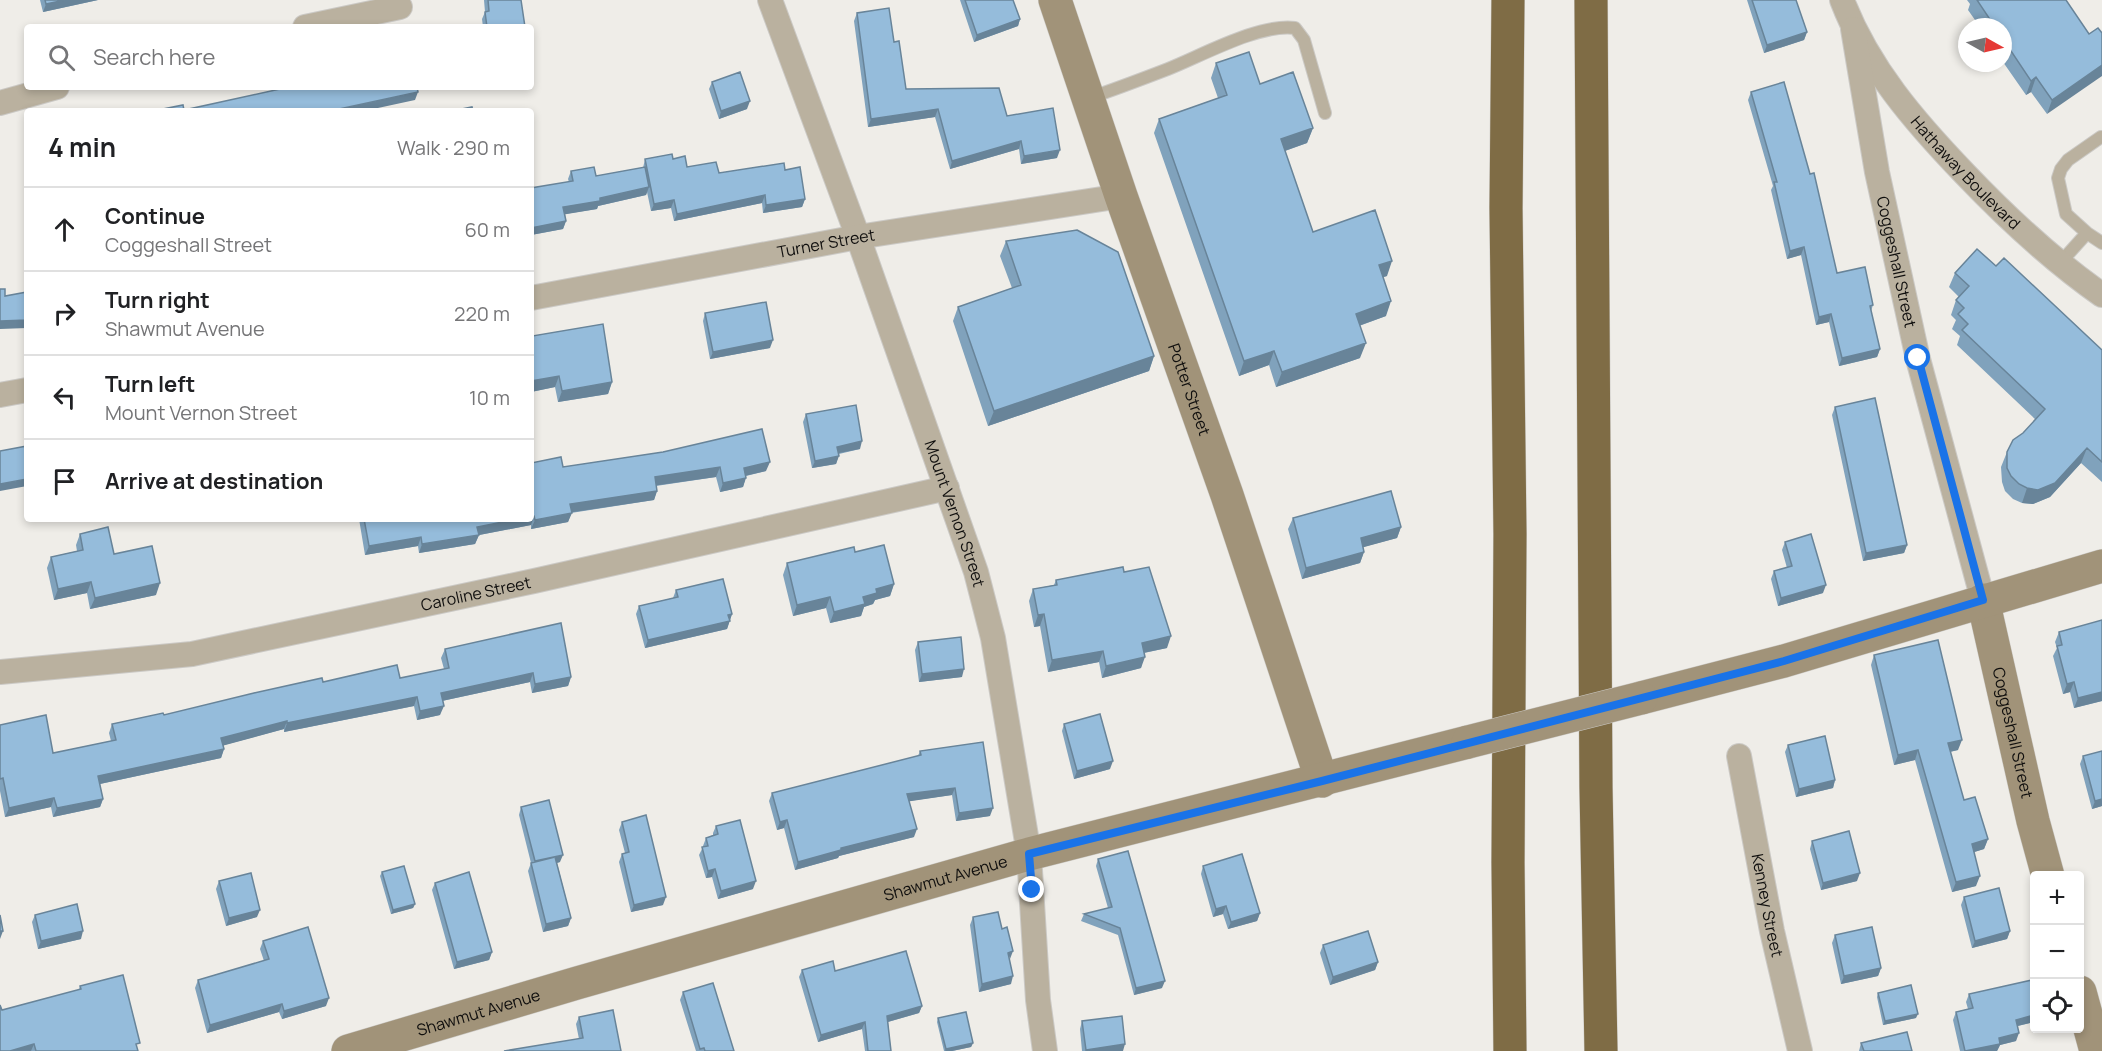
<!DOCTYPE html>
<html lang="en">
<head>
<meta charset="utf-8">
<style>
	:root { --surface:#fff; --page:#f2f2f2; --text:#202124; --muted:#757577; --line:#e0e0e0 }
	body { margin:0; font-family:Manrope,sans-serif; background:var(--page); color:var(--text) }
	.controls { position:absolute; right:18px; bottom:18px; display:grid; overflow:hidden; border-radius:6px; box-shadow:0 3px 9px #0003 }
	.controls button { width:54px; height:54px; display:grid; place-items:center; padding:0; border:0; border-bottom:2px solid var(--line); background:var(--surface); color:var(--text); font:30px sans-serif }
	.compass { position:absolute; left:1958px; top:18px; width:54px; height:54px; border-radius:50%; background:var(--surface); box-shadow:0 3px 9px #0003; rotate:98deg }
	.stop { position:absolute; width:18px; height:18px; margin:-14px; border:4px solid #1a73e8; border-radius:50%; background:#fff }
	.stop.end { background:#1a73e8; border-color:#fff; box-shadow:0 2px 6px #0008 }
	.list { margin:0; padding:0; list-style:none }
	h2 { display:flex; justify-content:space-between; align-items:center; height:78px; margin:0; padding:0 24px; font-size:26px }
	h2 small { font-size:20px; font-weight:400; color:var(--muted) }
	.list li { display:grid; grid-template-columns:39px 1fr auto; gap:18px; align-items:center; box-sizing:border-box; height:84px; padding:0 24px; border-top:2px solid var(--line) }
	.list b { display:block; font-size:22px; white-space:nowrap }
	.list p { margin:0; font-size:20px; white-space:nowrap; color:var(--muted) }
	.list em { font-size:20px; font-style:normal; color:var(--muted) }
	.icon { flex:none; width:33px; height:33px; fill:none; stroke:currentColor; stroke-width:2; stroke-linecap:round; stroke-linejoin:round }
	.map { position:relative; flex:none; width:2102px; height:1051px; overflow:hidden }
	.search { position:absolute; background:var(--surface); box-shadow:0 3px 9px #0003; left:24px; top:24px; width:510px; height:66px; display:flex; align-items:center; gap:15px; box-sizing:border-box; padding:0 21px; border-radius:6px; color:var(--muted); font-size:22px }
	.panel { position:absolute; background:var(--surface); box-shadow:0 3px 9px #0003; left:24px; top:108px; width:510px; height:414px; border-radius:6px }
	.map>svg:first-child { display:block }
</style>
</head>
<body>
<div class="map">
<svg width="2102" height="1051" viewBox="0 0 2102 1051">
	<rect width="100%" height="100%" fill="#efede8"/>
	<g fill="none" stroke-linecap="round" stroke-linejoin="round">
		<g stroke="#cbc9c5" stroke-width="14">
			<path id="lane" d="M1089 98C1116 89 1142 79 1168 69 1201 56 1260 23 1295 28L1304 40 1325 113
				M2087 233 2066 214 2058 178 2061 169 2068 160 2101 137
				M2060 263 2087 233 2102 243"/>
		</g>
		<g stroke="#cbc9c5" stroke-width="26">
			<g id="street">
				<path id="s1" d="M770 0 858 237 976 572 993 638 1029 854 1038 1000 1045 1051"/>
				<path id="s2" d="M1842 0C1868 68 1915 122 1965 174 2007 218 2052 260 2102 295"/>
				<path d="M305 27 400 7"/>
				<path id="s3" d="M1853 29 1877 172 1918 359 1983 600"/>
				<path d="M0 103 57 87"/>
				<path id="s4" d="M531 298 858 237 1121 196"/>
				<path d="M0 395 27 390"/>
				<path id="s5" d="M0 672 192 654 534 581 947 488"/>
				<path id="s6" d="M1739 756 1772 931 1800 1051"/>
			</g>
		</g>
		<g stroke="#cbc9c5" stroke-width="34">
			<g id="secondary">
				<path id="s7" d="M1055 0 1121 196 1227 495 1322 781"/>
				<path id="s8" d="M1983 600 2033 821 2048 876"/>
				<path d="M1641 698 1784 661 2102 566"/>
				<path d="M2080 992 2096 1051"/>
				<path id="s9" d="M348 1051 577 983 1029 854 1468 742"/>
			</g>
		</g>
		<g stroke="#cbc9c5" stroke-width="34">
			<path id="highway" d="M1508 0 1506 208 1510 534 1508 863 1510 1051
				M1591 0 1596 788 1601 1051"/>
		</g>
		<use href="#lane" stroke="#bab19f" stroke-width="12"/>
		<use href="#street" stroke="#bab19f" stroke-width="24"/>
		<use href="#secondary" stroke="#a19379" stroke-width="33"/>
		<use href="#highway" stroke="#7f6c45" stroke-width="33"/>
		<g stroke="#cbc9c5" stroke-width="34" stroke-linecap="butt">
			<path id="secondary-bridge" d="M1468 742 1641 698"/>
		</g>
		<use href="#secondary-bridge" stroke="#a19379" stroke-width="33"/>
	</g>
	<path fill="#80a2bc" d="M40 0H98L43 12Z
		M484 0H521L525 27H483L482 19 485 12Z
		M960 0H1013L1020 19 1018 26 974 42Z
		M1747 0H1796L1807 32 1804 40 1764 53Z
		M1967 0H2066L2089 34 2047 114 2031 92 2026 95 2003 62V27H1980L1968 10 1970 4Z
		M857 13 894 42 906 89 1007 116 1057 158 1021 164 1019 149 950 169 935 117 868 127 854 21Z
		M1216 63 1260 84 1313 128 1307 143 1285 151 1313 232 1387 276 1383 277 1386 316 1359 326 1360 358 1276 387 1269 365 1239 376 1154 133 1159 119 1218 98 1211 78Z
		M712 82 747 109 719 119 709 89Z
		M1751 92 1837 273 1873 305 1871 311 1880 349 1877 357 1839 366 1829 322 1816 325 1801 255 1787 259 1771 190 1773 186 1748 100Z
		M645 159H673L687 167 719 173 785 170 805 199 802 207 763 213 762 203 674 221 671 208 651 211 647 192 646 195 598 206 597 209 565 214 566 221 563 229 531 235V188L569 182 568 179 571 171 596 176 643 168Z
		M1006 241 1154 356 1149 371 988 426 953 321 958 307 1012 288 1000 256Z
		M1996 266 2102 350V482L2081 463 2050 497 2033 504 2022 503 2013 499 2005 491 2002 482 2001 467 2007 452 2036 420 1957 345 1960 336 1952 329 1956 320 1951 315 1956 300 1959 297 1949 287 1955 273Z
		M705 313 770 348 710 359 703 321Z
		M532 336 612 382 608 394 558 402 555 387 531 392V339Z
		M1835 407 1907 545 1904 553 1863 561 1832 415Z
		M806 414 860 449 839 454 836 464 812 468 803 422Z
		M663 452 766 471 746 476 743 487 720 492 716 477 656 486 657 491 654 500 571 513 568 522 531 529V525L479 535 475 544 419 553 418 546 365 555 359 519H531L563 467Z
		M1293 518 1401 527 1397 538 1363 547 1364 552 1360 563 1302 579 1288 529Z
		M80 534 114 554 156 595 90 609 87 593 54 600 47 568 51 557 77 551 76 545Z
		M1785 542 1823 593 1778 606 1771 579 1774 571 1787 568 1782 550Z
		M855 552 894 584 890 596 875 600 873 604 864 607 861 616 830 623 826 608 793 616 783 575 787 563Z
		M1124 572 1167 648 1144 653 1141 668 1102 678 1099 662 1048 672 1040 626 1034 627 1029 601 1033 589 1054 585 1056 580Z
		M676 590 732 614 727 629 645 648 636 614 639 606 673 598Z
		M2059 632 2102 701 2074 708 2070 692 2063 694 2053 656 2057 648 2055 642Z
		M918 642 962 677 919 682 915 650Z
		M445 649 571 677 568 686 532 693 530 682 442 701 440 715 417 720 414 706 284 732V729L224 745V749L221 758 100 784 103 799 100 807 53 817 51 807 5 817 0 791V725L53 753 111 741 109 733 112 724 164 715 323 682 400 678 444 669 441 658Z
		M1874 655 1958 750 1950 752 1964 800 1988 839 1984 849 1974 852 1976 886 1952 892 1915 760 1894 765 1871 665Z
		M1064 724 1110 769 1074 779 1062 731Z
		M1788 745 1835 780 1833 788 1796 797 1785 752Z
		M920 751 990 816 956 821 952 795 909 801 914 837 839 856 838 858 795 870 784 828 777 830 769 801 772 793 918 756Z
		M2083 756 2102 806 2092 809 2080 764Z
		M521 807 560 862 557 863 571 918 568 926 543 932 528 871 531 863 519 815Z
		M622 822 663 905 631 912 619 862 622 854 625 853 619 830Z
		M716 826 753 889 718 899 712 877 706 878 699 855 703 847V846L706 838 713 835V833Z
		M1812 841 1857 881 1821 890 1810 849Z
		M1098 859 1162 988 1134 995 1118 935 1081 921 1084 914 1108 908 1096 866Z
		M1203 866 1260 913 1257 921 1228 929 1223 914 1213 917 1201 874Z
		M382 872 415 904 413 908 391 914 380 876Z
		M219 881 257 917 226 926 216 889Z
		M435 883 492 952 489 960 454 969 432 890Z
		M1964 897 2010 931 2007 939 1972 948 1961 905Z
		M35 915 81 939 38 949 32 922Z
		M973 917 1009 959 1011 984 979 992 970 925Z
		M1835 935 1881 968 1878 976 1841 984 1832 943Z
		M263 941 326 1006 282 1019 279 1012 207 1033 195 988 198 980 264 961 260 949Z
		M1323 945 1378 962 1375 970 1330 985 1320 953Z
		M802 970 835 971 922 1006 919 1013 888 1022 891 1051H865L862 1029 818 1042 799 977Z
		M80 986 138 1051H0L2 1010 79 990Z
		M683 992 734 1051H696L680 1000Z
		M2034 992V1022L2018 1026 2016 1041 2000 1045 1997 1051H1960L1953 1020 1956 1012 1968 1009 1966 1002 1969 994Z
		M1878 993 1916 1018 1883 1025 1877 997Z
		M579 1017 621 1051 579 1039 576 1024Z
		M938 1018 973 1043 971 1047 952 1051H944L937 1022Z
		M1082 1021 1123 1051H1082L1080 1029Z
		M1861 1043 1912 1051H1859Z"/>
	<path fill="#688499" d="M65 0H98L43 12 46 4Z
		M1020 19 1018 26 974 42 977 35Z
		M1807 32 1804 40 1764 53 1767 45Z
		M2102 65V76L2047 114 2052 100Z
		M2036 77 2031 92 2026 95 2031 81Z
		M418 92 415 100 364 111H339V109Z
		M750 101 747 109 719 119 721 111Z
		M938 109 935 117 868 127 871 119Z
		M1313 128 1307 143 1276 154 1281 139Z
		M1021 141 1019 149 950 169 952 161Z
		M1060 150 1057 158 1021 164 1024 156Z
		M649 187 646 195 598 206 597 209 561 215 563 207Z
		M765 195 762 203 674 221 677 214Z
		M805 199 802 207 763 213 766 205Z
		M674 200 671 208 651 211 654 204Z
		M566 221 563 229 531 235V228Z
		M1804 247 1801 255 1787 259 1790 251Z
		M1392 261 1387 276 1374 280 1379 265Z
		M1391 301 1386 316 1350 329 1356 314Z
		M1831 314 1829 322 1816 325 1819 317Z
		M27 320V328L0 329V321Z
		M773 340 770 348 710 359 713 352Z
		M1366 343 1360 358 1276 387 1282 372Z
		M1880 349 1877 357 1839 366 1842 358Z
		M1274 351 1269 365 1239 376 1244 361Z
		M1154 356 1149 371 988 426 994 411Z
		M559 376 555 387 531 392V381Z
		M612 382 608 394 558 402 562 391Z
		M862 441 860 449 834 454 837 447Z
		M2087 448 2081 463 2050 497 2033 504 2022 503 2027 488Z
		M839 456 836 464 812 468 815 461Z
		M770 462 766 471 740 477 744 468Z
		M720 467 716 477 652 486 655 477Z
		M746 478 743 487 720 492 723 483Z
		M27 479V486L0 491V484Z
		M657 491 654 500 567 513 570 504Z
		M572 513 568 522 531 529 535 520Z
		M531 516H534L531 525 474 536 477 527 517 519H531Z
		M1401 527 1397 538 1357 549 1361 538Z
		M479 535 475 544 419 553 422 544Z
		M421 537 418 546 365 555 369 546Z
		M1907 545 1904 553 1863 561 1866 553Z
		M1364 552 1360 563 1302 579 1306 568Z
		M91 582 87 593 54 600 58 589Z
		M160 583 156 595 90 609 95 598Z
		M894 584 890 596 875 600 873 604 864 607 861 616 830 623 834 612 876 589Z
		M1826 585 1823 593 1778 606 1781 598Z
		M830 597 826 608 793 616 797 605Z
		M732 614 727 629 645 648 648 640Z
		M1044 614 1040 626 1034 627 1038 615Z
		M1171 636 1167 648 1138 654 1142 643Z
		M1103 651 1099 662 1048 672 1052 660Z
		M1145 657 1141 668 1102 678 1106 666Z
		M964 669 962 677 919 682 922 674Z
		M533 673 530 682 437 702 441 693Z
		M571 677 568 686 532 693 535 684Z
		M2074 682 2070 692 2063 694 2067 684Z
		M2102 692V701L2074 708 2078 698Z
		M417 697 414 706 284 732 287 723Z
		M444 706 440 715 417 720 420 711Z
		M287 721 284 729 218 747 221 738Z
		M1962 740 1958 750 1944 753 1948 743Z
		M224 749 221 758 95 785 98 776Z
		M1918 750 1915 760 1894 765 1898 755Z
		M1113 761 1110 769 1074 779 1077 771Z
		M1835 780 1833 788 1796 797 1799 789Z
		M955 788 952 795 905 802 907 794Z
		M54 798 51 807 5 817 9 808Z
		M103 799 100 807 53 817 57 808Z
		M2102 799V806L2092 809 2095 801Z
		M993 808 990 816 956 821 959 813Z
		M787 820 784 828 777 830 780 822Z
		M917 829 914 837 839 856 838 858 795 870 798 862 841 848Z
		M1988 839 1984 849 1968 854 1972 844Z
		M563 855 560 862 533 869 535 861Z
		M715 869 712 877 706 878 708 871Z
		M1860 873 1857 881 1821 890 1823 883Z
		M1980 876 1976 886 1952 892 1956 882Z
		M756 881 753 889 718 899 721 891Z
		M666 897 663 905 631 912 634 905Z
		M415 904 413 908 391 914 393 910Z
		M1226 906 1223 914 1213 917 1216 909Z
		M260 910 257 917 226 926 229 918Z
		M1260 913 1257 921 1228 929 1231 922Z
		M571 918 568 926 543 932 546 924Z
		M0 931H3L0 939Z
		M83 931 81 939 38 949 41 941Z
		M2010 931 2007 939 1972 948 1975 941Z
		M1013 951 1010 959 1008 953Z
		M492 952 489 960 454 969 457 962Z
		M1378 962 1375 970 1330 985 1333 977Z
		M1881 968 1878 976 1841 984 1844 976Z
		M1013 976 1011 984 979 992 982 984Z
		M1165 981 1162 988 1134 995 1136 988Z
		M329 998 326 1006 282 1019 284 1011Z
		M282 1004 279 1012 207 1033 210 1025Z
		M922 1006 919 1013 884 1023 887 1016Z
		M1918 1014 1916 1018 1883 1025 1885 1021Z
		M2034 1015V1022L2013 1027 2016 1020Z
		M865 1022 862 1029 818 1042 821 1035Z
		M2019 1033 2016 1041 2000 1045 1997 1051H1967L1999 1038Z
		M973 1043 971 1047 952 1051H945L946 1049Z
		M34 1044 31 1051H10Z
		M1125 1044 1123 1051H1085L1086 1050Z"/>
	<path fill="#95bcdb" stroke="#688499" stroke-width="1.5" d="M45 0H65L46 4Z
		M488 0H521L525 27H487L485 12 489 11Z
		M965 0H1013L1020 19 977 35Z
		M1752 0H1796L1807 32 1767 45Z
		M1977 0H2066L2089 34 2098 28 2102 33V65L2052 100 2036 77 2031 81 2003 39V27H1995Z
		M889 8 894 42 899 41 906 89 999 88 1007 116 1053 108 1060 150 1024 156 1021 141 952 161 938 109 871 119 857 13Z
		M1249 52 1260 84 1293 72 1313 128 1281 139 1313 232 1375 210 1392 261 1379 265 1391 301 1356 314 1366 343 1282 372 1274 351 1244 361 1159 119 1227 95 1216 63Z
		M740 72 750 101 721 111 712 82Z
		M1784 82 1810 174 1814 173 1837 273 1865 267 1873 305 1870 306 1880 349 1842 358 1831 314 1819 317 1804 247 1790 251 1774 182H1777L1751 92Z
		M289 87H417L418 92 339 109 340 111H153L183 105 184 110Z
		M472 107 473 111H452Z
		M672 154 673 159 685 156 687 167 716 162 719 173 784 163 785 170 800 167 805 199 766 205 765 195 677 214 674 200 654 204 645 159Z
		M594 167 596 176 645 167 649 187 600 198V201L563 207 566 221 531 228V188L573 181 571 171Z
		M1077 230 1118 252 1154 356 994 411 958 307 1021 285 1006 241Z
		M1977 249 1996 266 2004 258 2102 350V462L2087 448 2055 483 2038 490 2027 488 2019 484 2011 476 2007 468V452L2013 440 2023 433 2045 409 1962 330 1968 324 1958 314 1964 308 1956 300 1969 286 1955 273Z
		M0 289H5V296L27 292V320L0 321Z
		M766 302 773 340 713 352 705 313Z
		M603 324 612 382 562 391 559 376 531 381V341H533L532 336Z
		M1875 398 1907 545 1866 553 1835 407Z
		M856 405 862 441 837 447 839 456 815 461 806 414Z
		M762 429 770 462 744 468 746 478 723 483 720 467 655 477 657 491 570 504 572 513 535 520 534 516H531V463L561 457 563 467 663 452Z
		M27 446V479L0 484V451Z
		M1391 491 1401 527 1361 538 1364 552 1306 568 1293 518Z
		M364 519H517L477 527 479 535 422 544 421 537 369 546Z
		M108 527 114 554 152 546 160 583 95 598 91 582 58 589 51 557 83 550 80 534Z
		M1811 534 1826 585 1781 598 1774 571 1792 566 1785 542Z
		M884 545 894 584 876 589 877 593 863 597 865 604 834 612 830 597 797 605 787 563 854 547 855 552Z
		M1123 567 1124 572 1149 567 1171 636 1142 643 1145 657 1106 666 1103 651 1052 660 1044 614 1038 615 1033 589 1057 585 1056 580Z
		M723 579 732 614 728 615 730 621 648 640 639 606 678 597 676 590Z
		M2102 620V692L2078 698 2074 682 2067 684 2057 646 2062 645 2059 632Z
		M561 623 571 677 535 684 533 673 441 693 444 706 420 711 417 697 287 723V721L221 738 224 749 98 776 103 799 57 808 54 798 9 808 3 778 0 779V725L46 715 53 753 116 740 112 724 163 713 164 715 254 693 322 678 323 682 397 665 400 678 449 668 445 649Z
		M961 637 964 669 922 674 918 642Z
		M1938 640 1962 740 1948 743 1964 800 1975 797 1988 839 1972 844 1980 876 1956 882 1918 750 1898 755 1874 655Z
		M1100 714 1113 761 1077 771 1064 724Z
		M1825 736 1835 780 1799 789 1788 745Z
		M983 742 993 808 959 813 955 788 907 794 917 829 841 848V850L798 862 787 820 780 822 772 793 921 755 920 751Z
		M2102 751V799L2095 801 2083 756Z
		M549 800 563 855 535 861 521 807Z
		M646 815 666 897 634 905 622 854 629 852 622 822Z
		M740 820 756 881 721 891 715 869 708 871 702 847 708 846 706 838 718 834 716 826Z
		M1849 831 1860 873 1823 883 1812 841Z
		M1128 851 1165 981 1136 988 1120 928 1084 914 1112 907 1098 859Z
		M1242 854 1260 913 1231 922 1226 906 1216 909 1203 866Z
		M555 857 571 918 546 924 531 863Z
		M404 866 415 904 393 910 382 872Z
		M469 872 492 952 457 962 435 883Z
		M251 873 260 910 229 918 219 881Z
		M1999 888 2010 931 1975 941 1964 897Z
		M77 904 83 931 41 941 35 915Z
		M998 912 1002 929 1007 927 1013 951 1008 953 1013 976 982 984 973 917Z
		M0 915 3 931H0Z
		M308 927 329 998 284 1011 282 1004 210 1025 198 980 269 959 263 941Z
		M1872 927 1881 968 1844 976 1835 935Z
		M1368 931 1378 962 1333 977 1323 945Z
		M906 951 922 1006 887 1016 891 1051H868L865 1022 821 1035 802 970 833 961 835 971Z
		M123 975 140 1043 136 1044 138 1051H36L34 1044 10 1051H0V1005L2 1010 81 989 80 986Z
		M2032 980 2034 992V1015L2016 1020 2019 1033 1999 1038 2000 1044 1965 1051 1956 1012 1973 1008 1969 994Z
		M713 983 734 1051H705L704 1048 700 1049 683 992Z
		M1911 985 1918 1014 1885 1021 1878 993Z
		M613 1010 621 1051H504L583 1038 579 1017Z
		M966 1012 973 1043 946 1049 938 1018Z
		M1122 1016 1125 1044 1086 1050 1082 1021Z
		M1907 1032 1912 1051H1864L1861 1043Z"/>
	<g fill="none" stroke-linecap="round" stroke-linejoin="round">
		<path stroke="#1a73e8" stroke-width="8" d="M1032 890 1029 854 1322 781 1784 661 1983 600 1918 358"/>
	</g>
	<g text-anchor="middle" stroke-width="4.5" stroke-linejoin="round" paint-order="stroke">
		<g font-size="16" fill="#100f0e" stroke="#efede8">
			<text dy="6" stroke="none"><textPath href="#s2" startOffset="214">Hathaway Boulevard</textPath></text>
			<text dy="6" stroke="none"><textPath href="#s4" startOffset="300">Turner Street</textPath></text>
			<text dy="6" stroke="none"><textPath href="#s3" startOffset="237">Coggeshall Street</textPath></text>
			<text dy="6" stroke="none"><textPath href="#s7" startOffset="412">Potter Street</textPath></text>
			<text dy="6" stroke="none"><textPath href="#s1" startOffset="546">Mount Vernon Street</textPath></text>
			<text dy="6" stroke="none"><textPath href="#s5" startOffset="483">Caroline Street</textPath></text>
			<text dy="6" stroke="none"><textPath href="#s8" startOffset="136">Coggeshall Street</textPath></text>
			<text dy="6" stroke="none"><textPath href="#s9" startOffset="622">Shawmut Avenue</textPath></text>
			<text dy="6" stroke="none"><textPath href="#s6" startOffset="152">Kenney Street</textPath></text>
			<text dy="6" stroke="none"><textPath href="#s9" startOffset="136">Shawmut Avenue</textPath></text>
		</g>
	</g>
</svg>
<div class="controls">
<button>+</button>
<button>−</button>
<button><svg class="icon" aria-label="locate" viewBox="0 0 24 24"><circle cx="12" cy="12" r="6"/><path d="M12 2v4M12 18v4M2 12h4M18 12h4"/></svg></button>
</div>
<svg class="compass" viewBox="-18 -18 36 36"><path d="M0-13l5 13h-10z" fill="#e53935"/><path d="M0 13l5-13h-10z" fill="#757577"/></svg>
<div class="stop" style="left:1918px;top:358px"></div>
<div class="stop end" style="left:1032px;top:890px"></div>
<div class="search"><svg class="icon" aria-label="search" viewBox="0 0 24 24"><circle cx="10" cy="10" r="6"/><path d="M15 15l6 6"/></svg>Search here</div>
<section class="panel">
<h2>4 min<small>Walk · 290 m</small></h2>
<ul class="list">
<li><svg class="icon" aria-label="ahead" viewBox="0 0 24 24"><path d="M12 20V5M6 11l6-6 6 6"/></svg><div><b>Continue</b><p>Coggeshall Street</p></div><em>60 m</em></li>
<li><svg class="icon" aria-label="right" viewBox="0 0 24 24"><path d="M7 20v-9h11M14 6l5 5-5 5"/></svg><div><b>Turn right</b><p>Shawmut Avenue</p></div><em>220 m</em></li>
<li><svg class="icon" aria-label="left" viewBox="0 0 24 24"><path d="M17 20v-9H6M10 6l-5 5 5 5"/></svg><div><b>Turn left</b><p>Mount Vernon Street</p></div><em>10 m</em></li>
<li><svg class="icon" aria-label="arrive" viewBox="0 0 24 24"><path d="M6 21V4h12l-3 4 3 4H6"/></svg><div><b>Arrive at destination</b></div></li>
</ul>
</section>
</div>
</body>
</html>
